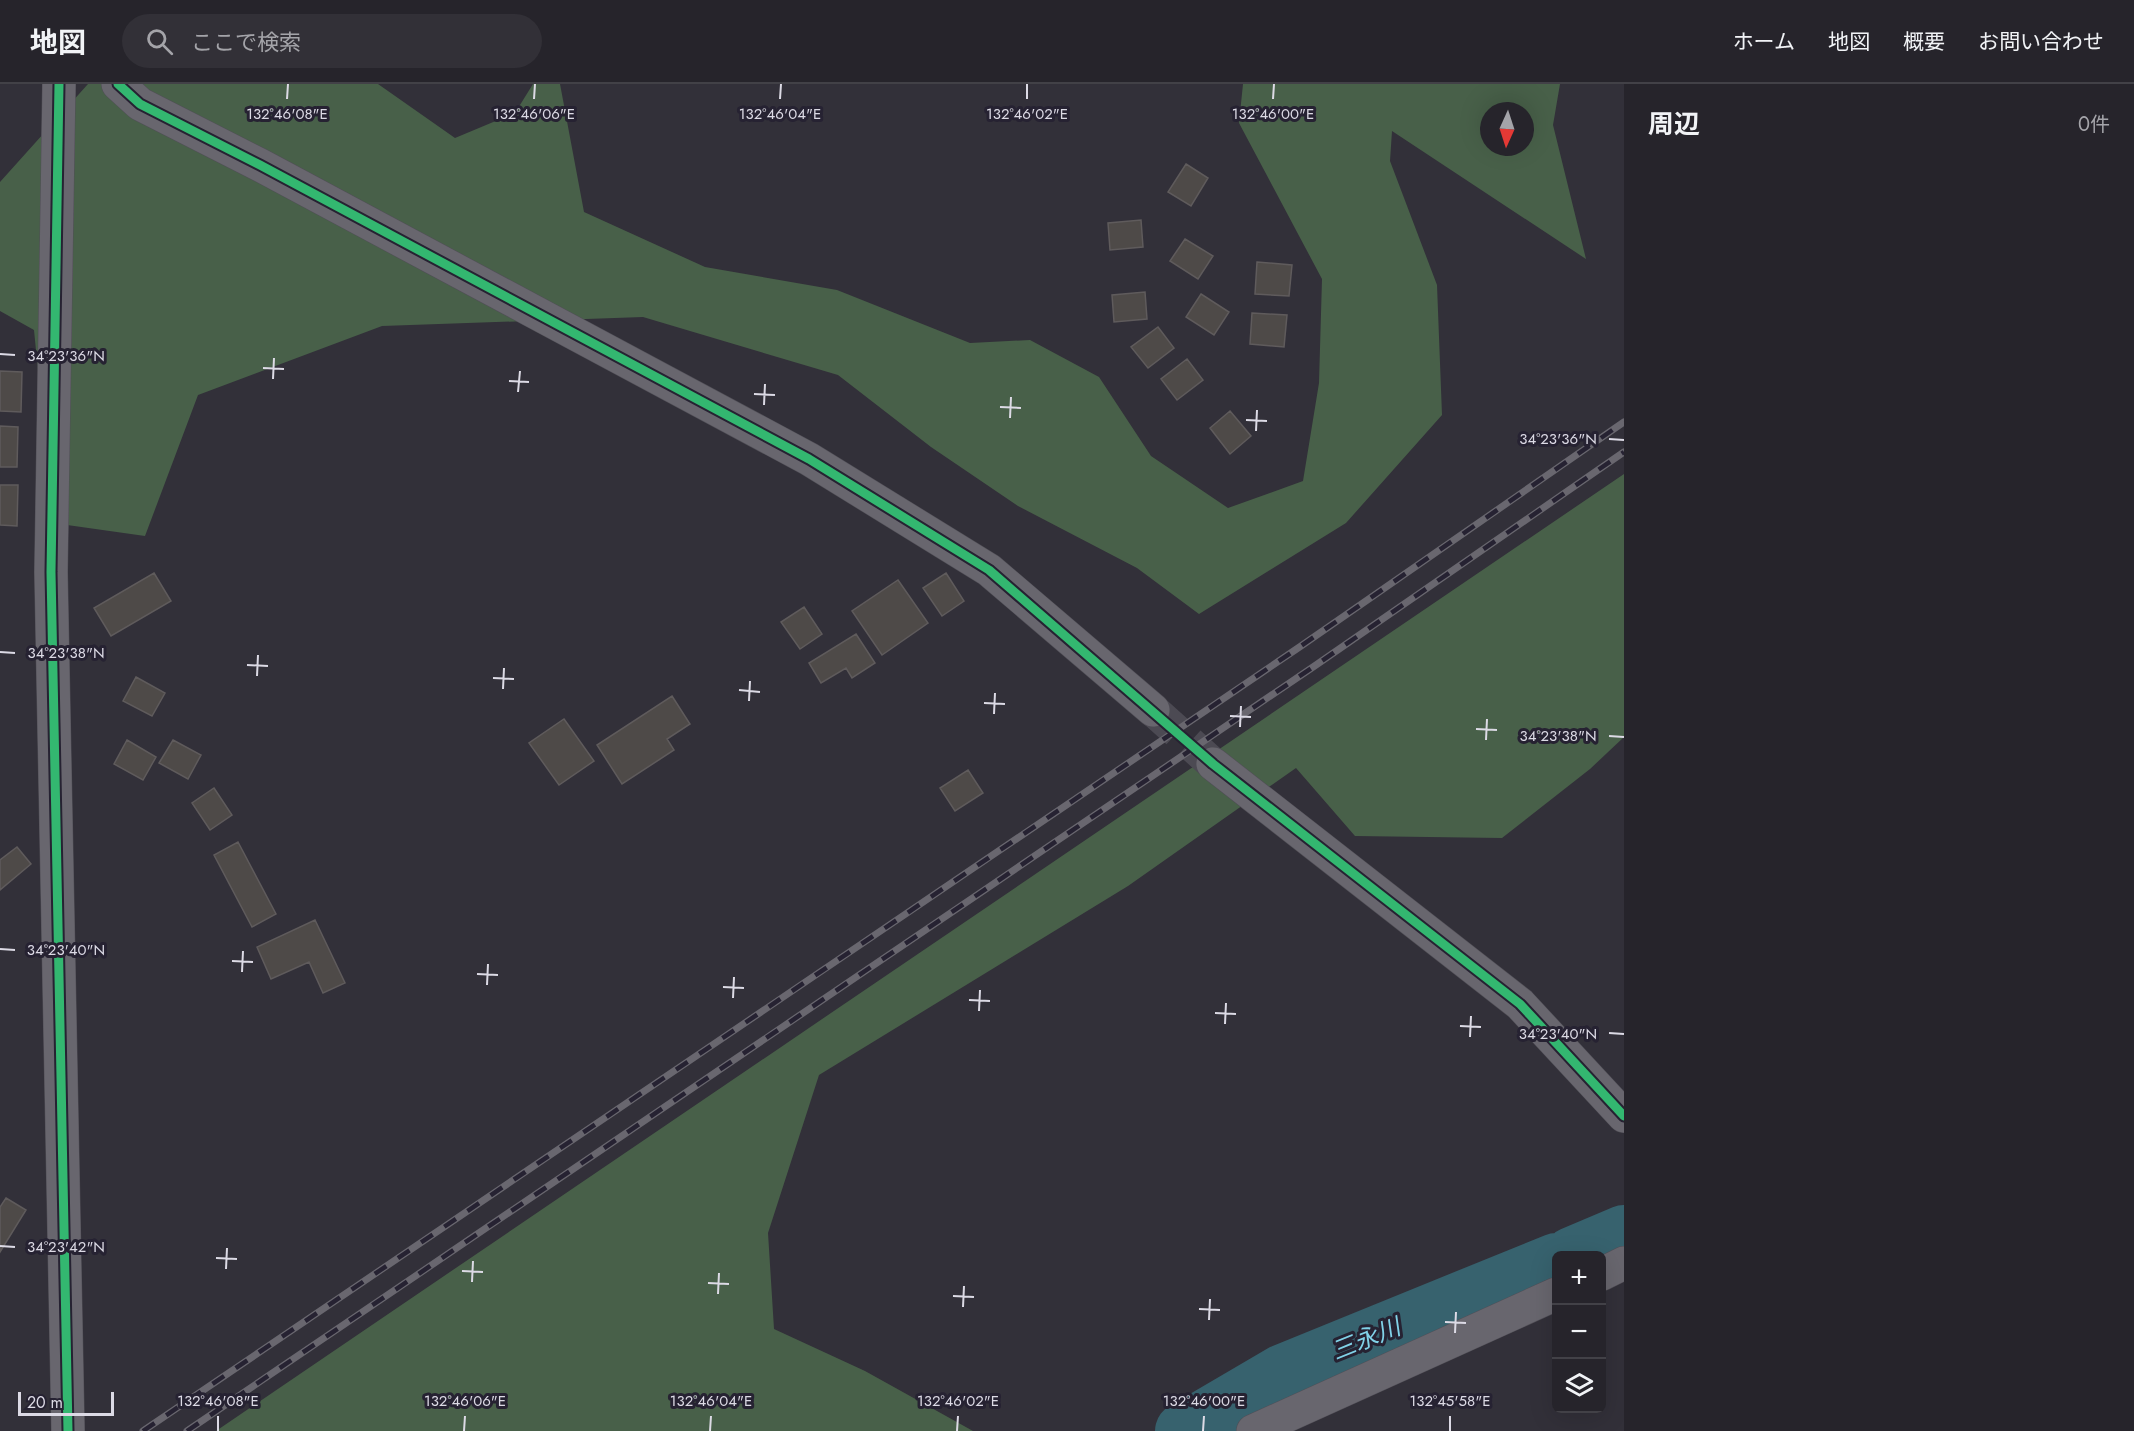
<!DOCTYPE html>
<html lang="ja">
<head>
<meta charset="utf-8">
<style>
	:root { --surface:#26242b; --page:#323037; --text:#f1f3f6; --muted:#a4a4a9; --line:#424147 }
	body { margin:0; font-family:Jost,"Noto Sans JP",sans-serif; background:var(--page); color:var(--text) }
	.controls { position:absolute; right:18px; bottom:18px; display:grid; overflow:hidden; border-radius:9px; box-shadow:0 6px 24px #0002 }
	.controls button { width:54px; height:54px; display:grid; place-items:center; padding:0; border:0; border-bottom:2px solid var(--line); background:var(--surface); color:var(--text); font:30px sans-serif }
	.compass { position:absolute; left:1480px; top:18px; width:54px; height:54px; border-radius:50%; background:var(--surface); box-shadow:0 6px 24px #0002; rotate:183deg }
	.scale { position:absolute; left:18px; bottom:15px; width:96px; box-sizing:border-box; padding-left:6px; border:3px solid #dcdae5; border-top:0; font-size:16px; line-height:21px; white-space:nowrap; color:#dcdae5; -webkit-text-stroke:4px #262232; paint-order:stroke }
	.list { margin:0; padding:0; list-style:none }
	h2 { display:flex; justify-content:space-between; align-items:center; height:78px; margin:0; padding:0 24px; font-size:26px }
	h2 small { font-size:20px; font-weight:400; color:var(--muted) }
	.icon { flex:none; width:33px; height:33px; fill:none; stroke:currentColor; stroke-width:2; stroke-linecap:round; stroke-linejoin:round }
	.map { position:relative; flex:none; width:1624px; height:1347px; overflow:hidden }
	header { display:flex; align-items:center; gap:36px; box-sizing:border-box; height:84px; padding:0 30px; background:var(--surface); border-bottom:2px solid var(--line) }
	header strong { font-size:28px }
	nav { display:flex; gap:33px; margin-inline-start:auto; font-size:21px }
	.search { width:420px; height:54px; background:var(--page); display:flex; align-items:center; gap:15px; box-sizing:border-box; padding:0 21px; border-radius:33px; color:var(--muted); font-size:22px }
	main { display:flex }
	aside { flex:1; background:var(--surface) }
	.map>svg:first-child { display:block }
</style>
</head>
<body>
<header>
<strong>地図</strong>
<div class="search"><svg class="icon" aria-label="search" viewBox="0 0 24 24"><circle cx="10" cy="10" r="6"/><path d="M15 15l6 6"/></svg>ここで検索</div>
<nav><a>ホーム</a><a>地図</a><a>概要</a><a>お問い合わせ</a></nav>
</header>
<main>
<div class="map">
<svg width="1624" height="1347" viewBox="0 0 1624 1347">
	<rect width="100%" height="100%" fill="#323039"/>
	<path fill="#486049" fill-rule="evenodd" d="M88 0H378L455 54 515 29 533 0H560L584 128 705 183 837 206 970 259 1030 256 1099 293 1151 372 1228 424 1303 397 1319 299 1322 195 1239 39 1243 0H1560L1553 41 1586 175 1392 47 1390 77 1437 201 1442 331 1346 439 1199 530 1137 484 1018 422 931 363 838 291 643 233 382 242 198 311 145 452 53 439 34 246 0 227V98ZM1489 27H1525V63H1489Z
		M1624 390V653L1590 685 1502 754 1355 752 1296 684 1128 802 819 991 768 1149 774 1245 865 1287 973 1347H216Z"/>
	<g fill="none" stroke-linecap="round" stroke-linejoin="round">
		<path stroke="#37626e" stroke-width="58" d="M1572 1172 1624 1150
			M1184 1347 1283 1289 1556 1178"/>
	</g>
	<path fill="#4e4a48" stroke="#5f5b5c" stroke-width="1.5" d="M1186 80 1208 94 1191 122 1168 108Z
		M1141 136 1143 163 1110 166 1108 139Z
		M1185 155 1213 172 1198 195 1170 177Z
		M1257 178 1292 181 1289 212 1255 210Z
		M1145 208 1147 235 1114 238 1112 211Z
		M1201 210 1229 228 1214 251 1186 233Z
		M1252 229 1287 231 1284 263 1250 260Z
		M1158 243 1174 264 1148 284 1131 263Z
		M1187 275 1203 296 1177 316 1161 295Z
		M0 287 22 288 21 328 0 327Z
		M1230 327 1251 352 1230 370 1210 344Z
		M0 342 18 343 17 383H0Z
		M0 401H18L17 442 0 441Z
		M154 489 171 517 111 552 94 524Z
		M946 489 964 517 942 532 923 504Z
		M898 496 928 539 882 571 852 527Z
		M804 523 822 550 800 565 781 538Z
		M856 550 875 579 852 594 846 584 821 599 809 579Z
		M136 593 165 609 152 632 123 617Z
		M672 612 690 640 667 655 674 666 622 700 597 661Z
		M564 635 594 677 559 701 529 659Z
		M127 656 156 673 143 696 114 680Z
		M173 656 201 671 188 695 159 679Z
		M968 686 983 709 955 727 940 704Z
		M214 704 232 731 210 746 192 719Z
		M238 758 276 830 252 843 214 771Z
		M17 763 31 780 0 806V776Z
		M315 836 345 899 323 909 309 878 271 895 257 863Z
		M6 1114 26 1126 0 1168V1123Z"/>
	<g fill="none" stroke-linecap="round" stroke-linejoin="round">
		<path stroke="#4c4a53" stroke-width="33" stroke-dasharray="33 16" stroke-linecap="butt" d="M1153 626 1213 680"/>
		<g stroke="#514f57" stroke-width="34">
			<path id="minor" d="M59 0 51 488 68 1347
				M118 0 140 20 260 81 809 375 989 486 1153 626
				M1213 680 1520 920 1624 1032
				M1602 1190 1624 1179
				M1253 1347 1556 1210"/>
		</g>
		<use href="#minor" stroke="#68666e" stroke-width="33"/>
		<g stroke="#69676f" stroke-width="7">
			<path id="rail" d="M143 1347 1301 562 1624 338
				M187 1347 1316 581 1624 368"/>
		</g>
		<use href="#rail" stroke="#262232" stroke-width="4.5" stroke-dasharray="14" stroke-linecap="butt"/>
		<g stroke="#262232" stroke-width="13">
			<path id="cycleway" d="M59 0 51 488 68 1347
				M118 0 140 20 260 81 809 375 989 486 1213 680 1520 920 1624 1032"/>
		</g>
		<use href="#cycleway" stroke="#33b770" stroke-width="9"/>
	</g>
	<path fill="none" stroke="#dcdae5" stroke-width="2" d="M287 15 288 0M534 15 535 0M780 15 781 0M1027 15V0M1273 15 1274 0M0 270 15 271M263 284 284 285M273 295 274 274M509 297 529 298M518 308 520 287M754 310 775 311M764 321 765 300M1000 323 1021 324M1010 334 1011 313M1246 336 1267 337M1256 347 1257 326M1609 355 1624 356M0 568 15 569M247 581 268 582M257 592 258 571M493 594 514 595M503 605 504 584M739 606 760 608M749 617 750 597M984 619 1005 620M994 630 995 609M1230 632 1251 633M1240 643 1241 622M1476 645 1497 646M1609 652 1624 653M1486 656 1487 635M0 865 15 866M232 877 253 878M242 888 243 867M477 890 498 891M487 901 488 880M723 903 744 904M733 914 734 893M969 916 990 917M979 927 980 906M1215 929 1236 930M1225 940 1226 919M1460 942 1481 943M1609 949 1624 950M1470 953 1471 932M0 1162 15 1163M216 1174 237 1175M226 1185 227 1164M462 1187 483 1188M472 1198 473 1177M708 1199 729 1200M718 1210 719 1189M953 1212 974 1213M963 1223 964 1202M1199 1225 1220 1226M1209 1236 1210 1215M1445 1238 1466 1239M1455 1249 1456 1228M218 1347V1332M464 1347 465 1332M710 1347 711 1332M957 1347 958 1332M1203 1347 1204 1332M1450 1347V1332"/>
	<g text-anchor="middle" stroke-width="6" stroke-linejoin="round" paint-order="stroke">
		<g font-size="24" font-style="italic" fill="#81d2e8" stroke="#262232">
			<text transform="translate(1366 1255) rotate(-22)" y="8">三永川</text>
		</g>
	</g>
	<g font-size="15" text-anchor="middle" fill="#dcdae5" stroke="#262232" stroke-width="6" stroke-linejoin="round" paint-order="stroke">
		<text x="287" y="35">132°46'08"E</text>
		<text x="534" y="35">132°46'06"E</text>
		<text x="780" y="35">132°46'04"E</text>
		<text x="1027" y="35">132°46'02"E</text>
		<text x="1273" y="35">132°46'00"E</text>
		<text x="66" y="277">34°23'36"N</text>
		<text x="1558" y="360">34°23'36"N</text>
		<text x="66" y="574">34°23'38"N</text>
		<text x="1558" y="657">34°23'38"N</text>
		<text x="66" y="871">34°23'40"N</text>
		<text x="1558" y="955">34°23'40"N</text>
		<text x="66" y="1168">34°23'42"N</text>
		<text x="218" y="1322">132°46'08"E</text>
		<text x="465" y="1322">132°46'06"E</text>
		<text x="711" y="1322">132°46'04"E</text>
		<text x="958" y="1322">132°46'02"E</text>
		<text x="1204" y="1322">132°46'00"E</text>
		<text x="1450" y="1322">132°45'58"E</text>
	</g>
</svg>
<div class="controls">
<button>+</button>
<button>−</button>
<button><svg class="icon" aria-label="layers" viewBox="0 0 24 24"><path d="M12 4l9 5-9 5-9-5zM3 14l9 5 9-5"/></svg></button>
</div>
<svg class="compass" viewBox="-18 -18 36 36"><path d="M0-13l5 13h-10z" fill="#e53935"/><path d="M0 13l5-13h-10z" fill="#a4a4a9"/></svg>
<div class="scale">20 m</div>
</div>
<aside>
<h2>周辺<small>0件</small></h2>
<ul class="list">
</ul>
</aside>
</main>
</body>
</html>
